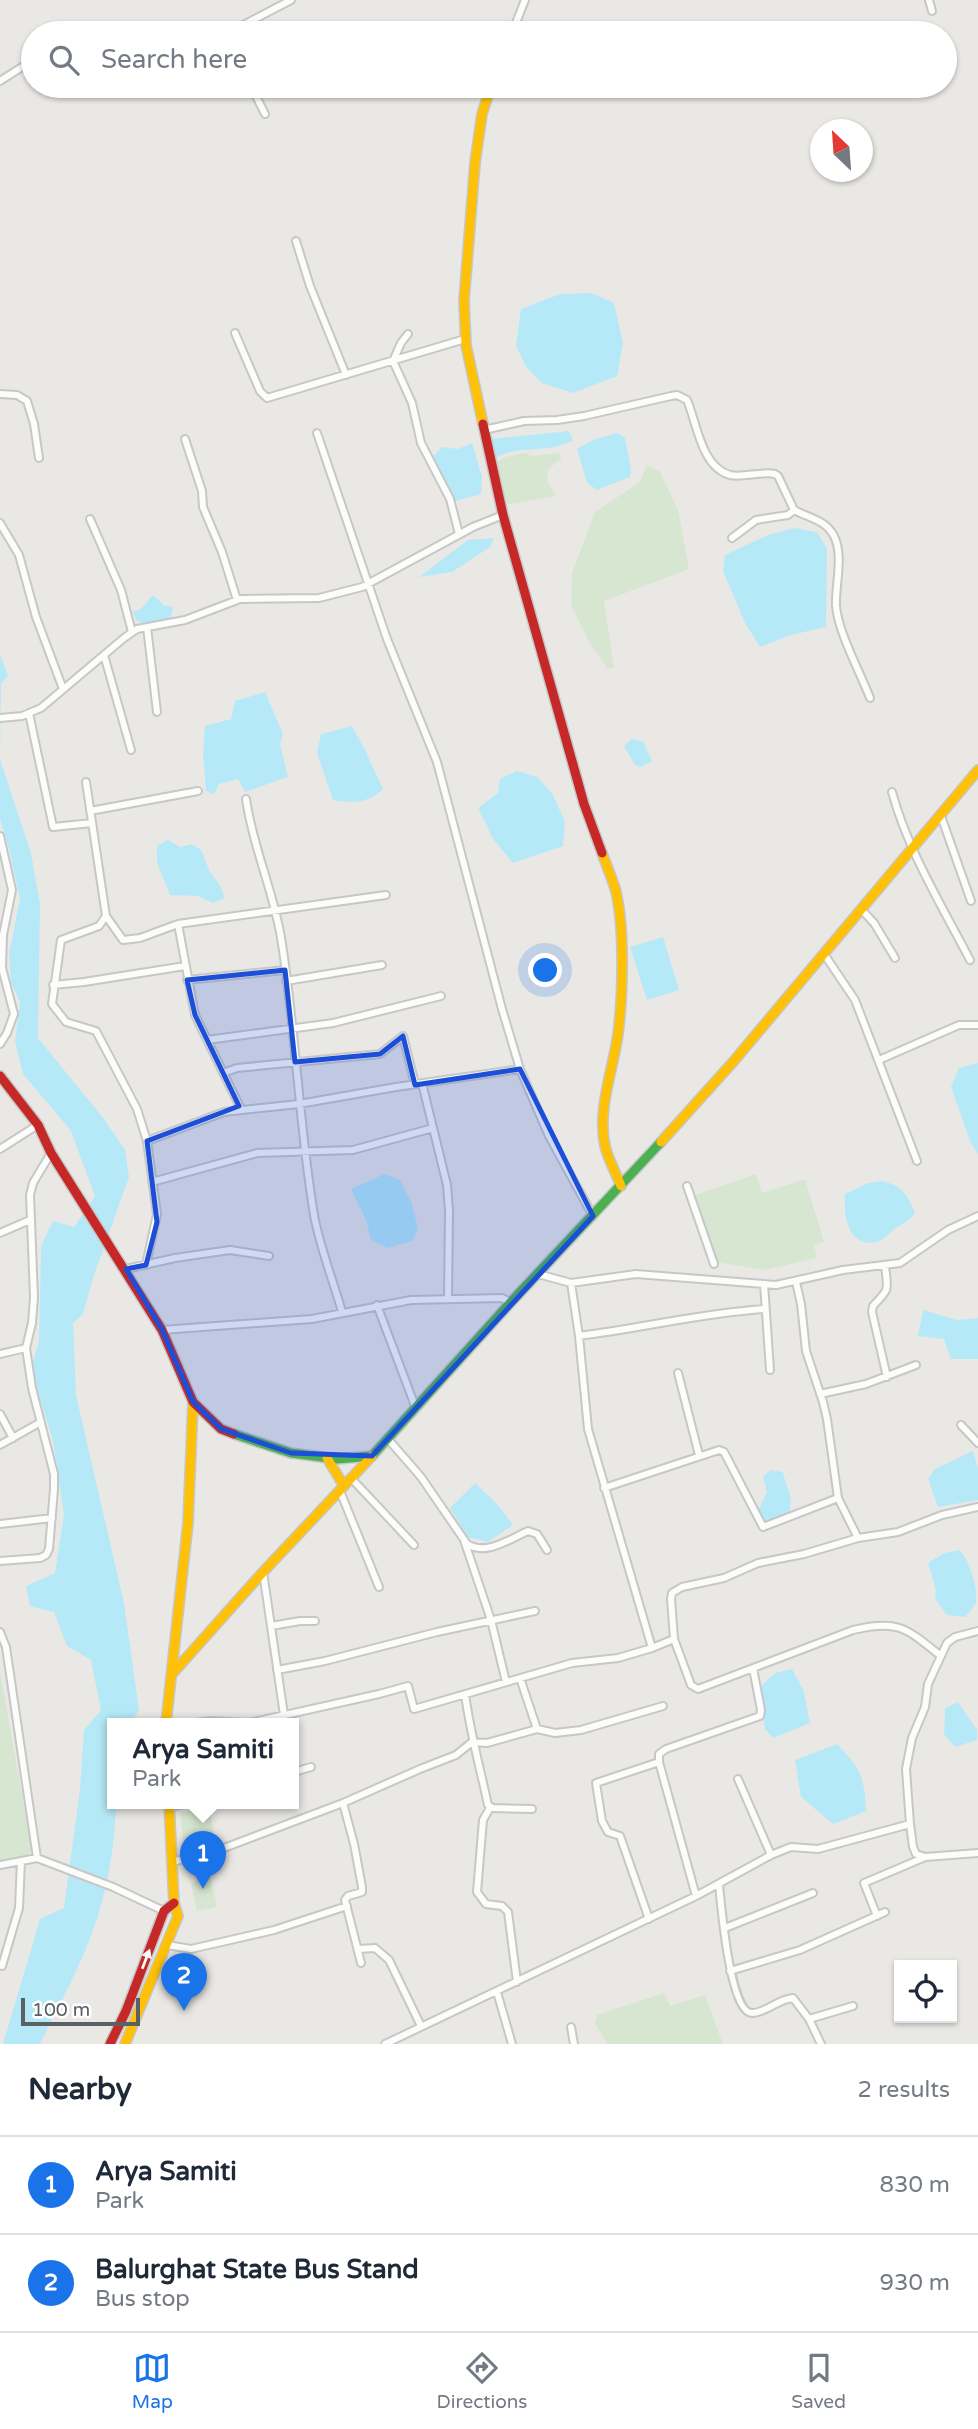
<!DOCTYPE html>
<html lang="en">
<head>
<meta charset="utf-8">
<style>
	:root { --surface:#fff; --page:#f6f6f7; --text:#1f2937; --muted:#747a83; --line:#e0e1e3; --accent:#1a73e8 }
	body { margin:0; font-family:"Varela Round",sans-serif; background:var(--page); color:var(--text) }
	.controls { position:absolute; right:21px; bottom:21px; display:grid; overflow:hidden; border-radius:0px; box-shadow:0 2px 5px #0004 }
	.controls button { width:63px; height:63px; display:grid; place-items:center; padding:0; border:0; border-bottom:2px solid var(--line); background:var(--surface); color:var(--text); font:35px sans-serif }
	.compass { position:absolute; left:810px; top:119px; width:63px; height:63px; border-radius:50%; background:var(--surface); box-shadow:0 2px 5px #0004; rotate:335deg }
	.scale { position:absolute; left:21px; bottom:18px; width:119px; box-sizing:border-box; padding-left:7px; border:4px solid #5a6063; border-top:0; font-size:19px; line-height:24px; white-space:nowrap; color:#5a6063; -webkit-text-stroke:5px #fff; paint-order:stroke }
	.you { position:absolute; left:546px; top:971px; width:24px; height:24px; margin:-18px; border:5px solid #fff; border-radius:50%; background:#1a73e8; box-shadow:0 0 0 10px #1a73e833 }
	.badge { display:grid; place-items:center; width:46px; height:46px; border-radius:50%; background:var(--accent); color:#fff; font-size:23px; font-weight:700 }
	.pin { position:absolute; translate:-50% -58px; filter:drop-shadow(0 2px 4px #0008) }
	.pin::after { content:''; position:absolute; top:37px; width:24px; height:21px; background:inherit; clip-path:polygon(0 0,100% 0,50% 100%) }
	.popup { position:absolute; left:107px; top:1718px; width:192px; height:91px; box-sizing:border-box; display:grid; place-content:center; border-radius:0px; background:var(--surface); filter:drop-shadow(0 2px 5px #0005); font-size:23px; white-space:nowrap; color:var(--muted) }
	.popup b { font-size:26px; color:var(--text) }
	.popup::after { content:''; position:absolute; left:50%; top:100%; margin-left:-14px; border:14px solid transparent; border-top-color:var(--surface) }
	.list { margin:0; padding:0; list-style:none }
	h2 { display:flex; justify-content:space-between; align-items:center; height:91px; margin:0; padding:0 28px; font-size:30px }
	h2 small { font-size:23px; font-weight:400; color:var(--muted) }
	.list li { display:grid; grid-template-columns:46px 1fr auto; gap:21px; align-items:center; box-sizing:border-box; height:98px; padding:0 28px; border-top:2px solid var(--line) }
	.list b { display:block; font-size:26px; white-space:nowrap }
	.list p { margin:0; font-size:23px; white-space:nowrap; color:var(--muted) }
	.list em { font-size:23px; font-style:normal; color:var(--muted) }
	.icon { flex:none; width:38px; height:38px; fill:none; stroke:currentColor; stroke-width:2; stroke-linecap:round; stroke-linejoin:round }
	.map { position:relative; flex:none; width:978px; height:2044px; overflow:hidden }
	.search { position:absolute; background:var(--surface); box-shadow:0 2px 5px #0004; left:21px; right:21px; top:21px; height:77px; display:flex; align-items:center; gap:18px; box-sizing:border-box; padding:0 24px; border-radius:38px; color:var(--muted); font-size:26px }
	.sheet { height:287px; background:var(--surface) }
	nav { display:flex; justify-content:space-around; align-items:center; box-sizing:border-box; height:98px; border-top:2px solid var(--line); background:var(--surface); font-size:19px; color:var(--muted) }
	nav a { display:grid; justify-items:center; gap:4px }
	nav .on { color:var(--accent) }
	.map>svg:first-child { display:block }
</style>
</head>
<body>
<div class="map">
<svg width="978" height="2044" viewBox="0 0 978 2044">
	<rect width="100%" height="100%" fill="#eae8e5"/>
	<path fill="#d6e6d0" d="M525 453 532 456 560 453 561 459 548 469 547 481 556 496 503 505 493 464 505 457Z
		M647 465 660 472 678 510 689 569 604 601 614 668H607L588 640 571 605 572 573 595 512 640 482Z
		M756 1174 762 1193 805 1179 824 1242 814 1245 817 1258 764 1270 711 1261 693 1196Z
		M0 1672 32 1850 23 1859 0 1863Z
		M210 1806 215 1846 185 1853 180 1813Z
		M210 1876 217 1907 197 1911 191 1883Z
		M664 1993 670 2006 705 1995 723 2044H608L595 2024 597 2015Z"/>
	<path fill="#b6e9f7" d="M591 293 614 303 623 343 617 376 573 393 542 383 526 367 516 345 521 309 560 294Z
		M569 431 573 440C549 455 518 443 494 459L490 439Z
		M617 433 625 438 631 469 630 477 597 490 587 483 577 449 593 440Z
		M472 443 482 477 481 494 455 501 433 457 442 447 458 449Z
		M794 528 817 532 827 549 826 627 791 635 760 647 745 623 723 571 725 555 768 535Z
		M494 538 490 547 452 572 419 577 468 540Z
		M153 595 165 606 173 607 171 619 143 623 137 621 132 611 140 610Z
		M0 654 8 675 1 684 0 759 31 853 40 904 38 1038 104 1119 125 1150 129 1177 93 1278 83 1314 73 1323 76 1395 124 1603 139 1710 131 1723H112V1803H116C115 1847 107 1895 91 1936 77 1973 57 2008 40 2044H3L40 1919 64 1908 80 1789 84 1730 101 1710 91 1660 67 1646 54 1612 30 1606 26 1586 55 1573 64 1515 53 1441 31 1369 39 1341 41 1246 53 1221 74 1227 95 1196 71 1131 23 1074 15 1042 20 1002 11 983 9 954 20 899 9 849 0 819Z
		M265 692 283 734 280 744 288 777 245 792 238 779 219 784 214 794 206 791 203 753 205 726 231 719 235 701Z
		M352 726 363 746 383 789C368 804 353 803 333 800L317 753 321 734Z
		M632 739 643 741 652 761 641 767 635 765 624 746Z
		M517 771 537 777 552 793 565 822 563 846 513 863 493 839 478 808 498 793 500 779Z
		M168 840 180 847 192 844 201 850 210 872 219 884 225 898 213 903 198 896 170 895C164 877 153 864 158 845Z
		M663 937 679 990 647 1000 630 947Z
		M978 1063V1154L970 1141 951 1087 959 1068Z
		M384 1174 400 1180 412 1204 418 1229 412 1241 387 1248 371 1240 366 1220 351 1189Z
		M883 1181C903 1187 906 1193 915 1212 910 1222 903 1223 894 1229 888 1234 885 1240 876 1242 848 1248 843 1214 845 1194L868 1183Z
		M923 1310 957 1320 978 1318V1359H951L944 1339 918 1336Z
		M973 1451 978 1469V1500L938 1507 928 1479 935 1469Z
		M771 1470 783 1472C787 1492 794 1493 789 1515L766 1520 757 1514 767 1492 763 1476Z
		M475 1483 498 1505 513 1525 488 1542 468 1537 450 1508Z
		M960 1550C970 1563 978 1587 976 1603 973 1608 969 1612 965 1617L947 1615 935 1599 936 1590 928 1563 944 1553Z
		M792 1669 804 1692 810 1723 773 1738 765 1729 759 1688 775 1673Z
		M958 1702 977 1730V1740L955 1747 944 1734 945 1708Z
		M837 1744C862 1770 864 1776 866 1811L833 1824 801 1797 795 1760Z"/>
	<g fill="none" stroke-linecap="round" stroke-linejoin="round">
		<g stroke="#c6c7c7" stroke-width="10">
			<path id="street" d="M929 0 932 11
				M228 33 291 0
				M512 33 525 0
				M0 81 33 60
				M251 86 265 114
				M296 241 310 286 346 375
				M235 333 260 391 267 398 465 339
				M408 334 401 343 393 361 412 403 421 443 450 499 459 534
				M0 394 17 395 27 401 34 424 39 458
				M484 430 524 421 557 420 584 416 671 396 677 395 687 400C697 423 701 467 730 475 744 478 760 471 775 474L778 476 794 510C809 518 826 520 834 536 844 556 835 585 836 606 838 632 860 672 870 698
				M317 433 387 639 437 762 502 1009 520 1069 549 1136 593 1216
				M185 439 202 491 203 507 222 552 237 600
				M90 519 121 590 132 632
				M0 523 19 555 36 617 63 689
				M732 538 756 520 788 515 794 510
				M147 627 157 712
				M104 655 131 750
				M29 713 53 827 92 823
				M0 718 22 716 41 708 124 638 137 629 185 620 240 599 319 598 362 587 473 527 503 515
				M86 782 106 916 99 926 61 940 52 1004 66 1022 96 1031 137 1109 147 1141 157 1214 146 1265
				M892 792C908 851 942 906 970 960
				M246 799C253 849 275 894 282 944 296 1034 299 1125 314 1215 320 1248 333 1280 342 1312
				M90 811 198 791
				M941 816 971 901
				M0 836 12 890 3 935 2 968 14 1014 7 1033 0 1044
				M861 909 874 923 895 958
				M106 916 123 940 140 938 178 924 386 895
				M178 924 195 1015 241 1109
				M824 954 855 1000 917 1161
				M187 980 285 970
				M286 981 382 965
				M53 985 84 982 185 966
				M207 1040 333 1023 441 996
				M879 1060 959 1025H978
				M223 1073 237 1068 380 1054 403 1036 415 1084
				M422 1083 447 1185 449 1211 448 1299
				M147 1141 224 1112 299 1104 396 1087 520 1069
				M0 1149 33 1128
				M152 1182 257 1153 353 1150 433 1128
				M687 1186 714 1264
				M0 1233 30 1220
				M885 1266C888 1291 890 1288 873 1306L872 1312 887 1377
				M126 1269 175 1258 230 1250 269 1256
				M538 1274 571 1283 636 1274 776 1285 843 1270 900 1263 948 1230 978 1216
				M796 1282 801 1304 806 1351 823 1402 827 1419 838 1498 858 1538
				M571 1283 579 1336 588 1429 652 1648
				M764 1284 770 1370
				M377 1305 415 1406
				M162 1330 312 1319 411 1300 502 1298 510 1302
				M579 1336C642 1328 703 1313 765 1309
				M0 1354 26 1348
				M678 1373 699 1455
				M820 1394 866 1384 916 1365
				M0 1414 13 1438
				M961 1425 978 1443
				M388 1439 421 1477 467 1544C486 1556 510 1539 528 1531L537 1534 547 1550
				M0 1445 41 1422
				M351 1478 414 1545
				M604 1488 719 1450 724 1452 763 1527 838 1498
				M340 1491 379 1587
				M0 1524 52 1518
				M464 1540 491 1620 506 1682
				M0 1561 40 1558 46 1555 49 1549 54 1489V1474L32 1388 26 1348 32 1323 34 1297 30 1195 33 1183 51 1153
				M263 1572 284 1715
				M271 1626 300 1621H315
				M978 1631 955 1637 947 1643 928 1684 925 1707 912 1738 906 1769 910 1824 913 1847 916 1854 925 1857 978 1853
				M0 1632 6 1647 37 1858
				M674 1639 691 1685 698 1689 853 1630C898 1619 906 1628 941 1656
				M277 1670 325 1661 437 1632 535 1611
				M520 1678 537 1729
				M465 1694C470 1732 480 1768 488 1805L493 1808 532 1809
				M196 1723 211 1721 249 1723 379 1694 408 1686 414 1709 572 1663 618 1658 652 1648 674 1639 671 1599 672 1593 682 1587 724 1578 758 1563 804 1554 858 1538 898 1532 942 1515 978 1507
				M294 1772 311 1767
				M738 1779 771 1855
				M343 1803 354 1844 362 1887V1892L348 1896 345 1900 361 1963
				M169 1807 191 1803
				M490 1808 483 1820 477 1892 486 1904 502 1906 508 1912 517 1982
				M172 1862 216 1851 343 1803 420 1769 456 1755 472 1742 487 1743 537 1729 555 1733 581 1730 663 1706
				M0 1865 37 1858 113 1887 164 1911
				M719 1885C721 1904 730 2013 752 2013 766 2013 778 1999 793 1998L809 2019 821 2044
				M696 1896 659 1762V1754L666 1749 760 1716 761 1710 753 1668
				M877 1916 864 1883 923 1858
				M649 1919 620 1836 608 1832 602 1821 596 1783 659 1762
				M725 1928 813 1893
				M167 1945 191 1949 274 1930 347 1906
				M358 1949 375 1948 389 1960 421 2026
				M2 1966 19 1908 21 1861
				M730 1971 800 1950 885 1912
				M497 1992 512 2044
				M809 2019 853 2006
				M571 2027 574 2044
				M385 2044 696 1896 771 1855 791 1847 818 1849 910 1824"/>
		</g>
		<g stroke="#c6c7c7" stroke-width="12">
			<path id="fast" d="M234 1434 291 1453 337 1459 372 1456 511 1302 661 1142"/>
		</g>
		<g stroke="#c6c7c7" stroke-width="12">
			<path id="slow" d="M483 424 466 345 464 301 475 163 482 114 491 86
				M602 853C606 864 611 876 615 888 625 925 623 995 618 1034 613 1070 597 1110 605 1146 608 1159 616 1173 621 1186
				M661 1142 733 1062 978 770
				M327 1458 344 1486
				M172 1674 263 1572 372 1456
				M166 1723 188 1523 193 1402
				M125 2044 178 1916 174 1903 169 1803"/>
		</g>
		<g stroke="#c6c7c7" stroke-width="12">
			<path id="jam" d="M483 424 503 515 584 804 602 853
				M0 1076 38 1125 51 1153 162 1330 193 1402 221 1429 234 1434
				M110 2044 126 2011 164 1911 174 1903"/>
		</g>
		<use href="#street" stroke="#fcfcfb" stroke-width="6"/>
		<use href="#fast" stroke="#4caf50" stroke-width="9"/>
		<use href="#slow" stroke="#ffc107" stroke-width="9"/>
		<use href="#jam" stroke="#c62828" stroke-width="9"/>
	</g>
	<defs><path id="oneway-solid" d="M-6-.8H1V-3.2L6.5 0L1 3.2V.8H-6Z" transform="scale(1.75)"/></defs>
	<use fill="#f6fbf6" href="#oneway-solid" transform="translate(146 1959) rotate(-69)"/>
	<path fill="#1d4ed8" fill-opacity="0.2" stroke="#1d4ed8" stroke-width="5" stroke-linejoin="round" d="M285 970 295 1062 380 1054 403 1036 415 1085 520 1069 593 1216 372 1456 291 1453 221 1429 193 1402 162 1330 126 1269 146 1265 157 1222 147 1141 239 1106 195 1015 187 980Z"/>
</svg>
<div class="controls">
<button><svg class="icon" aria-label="locate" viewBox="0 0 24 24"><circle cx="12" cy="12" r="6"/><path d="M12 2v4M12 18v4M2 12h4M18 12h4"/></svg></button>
</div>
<svg class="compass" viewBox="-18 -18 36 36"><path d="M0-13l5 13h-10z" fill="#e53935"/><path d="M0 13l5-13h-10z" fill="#747a83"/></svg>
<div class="scale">100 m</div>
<div class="you"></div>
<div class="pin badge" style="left:203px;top:1889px">1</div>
<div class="popup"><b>Arya Samiti</b>Park</div>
<div class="pin badge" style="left:184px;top:2011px">2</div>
<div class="search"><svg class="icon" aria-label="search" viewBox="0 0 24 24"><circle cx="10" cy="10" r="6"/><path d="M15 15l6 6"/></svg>Search here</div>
</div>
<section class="sheet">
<h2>Nearby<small>2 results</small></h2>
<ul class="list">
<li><span class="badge">1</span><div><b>Arya Samiti</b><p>Park</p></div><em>830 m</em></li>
<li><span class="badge">2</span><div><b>Balurghat State Bus Stand</b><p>Bus stop</p></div><em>930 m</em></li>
</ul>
</section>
<nav>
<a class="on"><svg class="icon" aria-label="map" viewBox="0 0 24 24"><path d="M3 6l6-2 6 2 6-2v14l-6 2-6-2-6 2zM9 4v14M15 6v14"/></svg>Map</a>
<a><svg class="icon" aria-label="directions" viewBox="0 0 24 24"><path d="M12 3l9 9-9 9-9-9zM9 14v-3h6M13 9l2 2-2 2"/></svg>Directions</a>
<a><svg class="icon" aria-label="saved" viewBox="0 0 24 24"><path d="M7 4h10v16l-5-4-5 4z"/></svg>Saved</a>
</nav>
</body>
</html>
